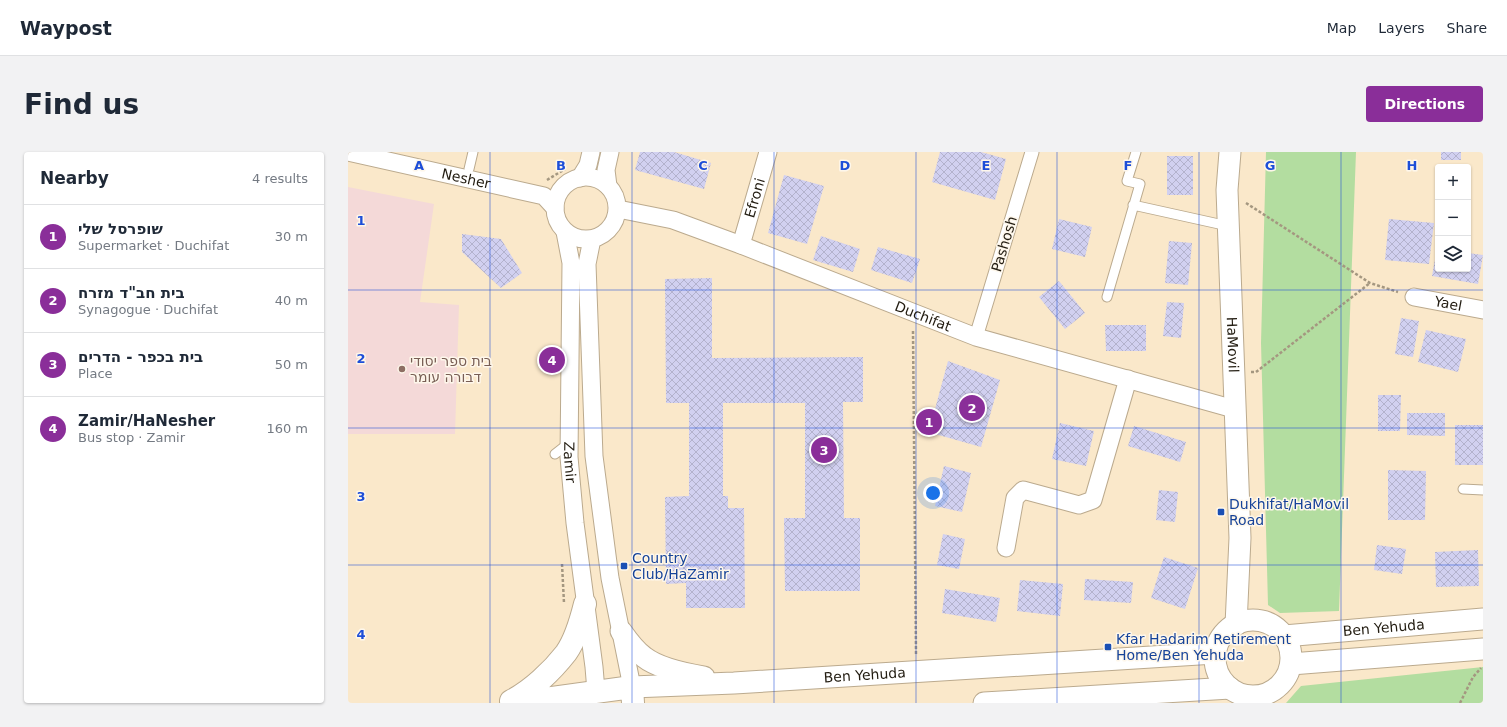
<!DOCTYPE html>
<html lang="en">
<head>
<meta charset="utf-8">
<style>
	:root { --surface:#fff; --page:#f2f2f3; --text:#1f2937; --muted:#747a83; --line:#e0e1e3; --accent:#8a2e99 }
	body { margin:0; font-family:"DejaVu Sans",Heebo,sans-serif; background:var(--page); color:var(--text) }
	.controls { position:absolute; right:12px; top:12px; display:grid; overflow:hidden; border-radius:4px; box-shadow:0 1px 3px #0004 }
	.controls button { width:36px; height:36px; display:grid; place-items:center; padding:0; border:0; border-bottom:1px solid var(--line); background:var(--surface); color:var(--text); font:20px sans-serif }
	.you { position:absolute; left:585px; top:341px; width:14px; height:14px; margin:-10px; border:3px solid #fff; border-radius:50%; background:#1a73e8; box-shadow:0 0 0 6px #1a73e833 }
	.badge { display:grid; place-items:center; width:26px; height:26px; border-radius:50%; background:var(--accent); color:#fff; font-size:13px; font-weight:700 }
	.pin { position:absolute; translate:-50% -50%; border:2px solid #fff; box-shadow:0 1px 4px #0006 }
	.list { margin:0; padding:0; list-style:none }
	h2 { display:flex; justify-content:space-between; align-items:center; height:52px; margin:0; padding:0 16px; font-size:17px }
	h2 small { font-size:13px; font-weight:400; color:var(--muted) }
	.list li { display:grid; grid-template-columns:26px 1fr auto; gap:12px; align-items:center; box-sizing:border-box; height:64px; padding:0 16px; border-top:1px solid var(--line) }
	.list b { display:block; font-size:15px; white-space:nowrap }
	.list p { margin:0; font-size:13px; white-space:nowrap; color:var(--muted) }
	.list em { font-size:13px; font-style:normal; color:var(--muted) }
	.icon { flex:none; width:22px; height:22px; fill:none; stroke:currentColor; stroke-width:2; stroke-linecap:round; stroke-linejoin:round }
	.map { position:relative; flex:none; width:1135px; height:551px; overflow:hidden; border-radius:4px }
	header { display:flex; align-items:center; gap:24px; box-sizing:border-box; height:56px; padding:0 20px; background:var(--surface); border-bottom:1px solid var(--line) }
	header strong { font-size:19px }
	nav { display:flex; gap:22px; margin-inline-start:auto; font-size:14px }
	.intro { display:flex; align-items:center; justify-content:space-between; box-sizing:border-box; height:96px; padding:0 24px }
	h1 { margin:0; font-size:28px }
	.button { padding:10px 18px; border-radius:4px; background:var(--accent); color:#fff; font-size:14px; font-weight:700 }
	main { display:flex; gap:24px; padding:0 24px }
	aside { flex:1; background:var(--surface); border-radius:4px; box-shadow:0 1px 3px #0004 }
	.map>svg:first-child { display:block }
</style>
</head>
<body>
<header>
<strong>Waypost</strong>
<nav><a>Map</a><a>Layers</a><a>Share</a></nav>
</header>
<div class="intro"><h1>Find us</h1><a class="button">Directions</a></div>
<main>
<aside>
<h2>Nearby<small>4 results</small></h2>
<ul class="list">
<li><span class="badge">1</span><div><b>שופרסל שלי</b><p>Supermarket · Duchifat</p></div><em>30 m</em></li>
<li><span class="badge">2</span><div><b>בית חב&quot;ד מזרח</b><p>Synagogue · Duchifat</p></div><em>40 m</em></li>
<li><span class="badge">3</span><div><b>בית בכפר - הדרים</b><p>Place</p></div><em>50 m</em></li>
<li><span class="badge">4</span><div><b>Zamir/HaNesher</b><p>Bus stop · Zamir</p></div><em>160 m</em></li>
</ul>
</aside>
<div class="map">
<svg width="1135" height="551" viewBox="0 0 1135 551">
	<defs>
		<pattern id="building-cross-hatch" width="8" height="8" patternUnits="userSpaceOnUse"><rect width="8" height="8" fill="#d1d0f0"/><path d="M0 0l8 8M0 8l8-8" fill="none" stroke="#b3b2cd"/></pattern>
	</defs>
	<rect width="100%" height="100%" fill="#fae8ca"/>
	<path fill="#f4d9d8" d="M0 35 86 52 72 150 111 153 107 282H0Z"/>
	<path fill="#b3dda0" d="M918 0H1008L991 459 932 461 920 453 913 191Z
		M1135 515V551H938L953 534Z"/>
	<path fill="url(#building-cross-hatch)" d="M292 0H326L363 11 356 37 287 18Z
		M592 0H633L658 7 647 48 584 30Z
		M1093 0H1113V8H1093Z
		M819 4H845V43H819Z
		M436 23 476 34 459 92 420 81Z
		M711 67 744 75 737 105 704 97Z
		M1041 67 1086 71 1081 112 1037 108Z
		M114 82 153 87 174 121 153 136 114 100Z
		M473 84 512 97 505 120 465 108Z
		M821 89 844 91 840 133 817 131Z
		M530 95 572 107 564 131 523 118Z
		M1089 97 1090 117H1120V101L1135 103 1130 132 1084 124Z
		M364 126V206L515 205V250H495L496 366H512V439H437L436 366H457V251H375V344H380V356H396L397 456H338V431L318 432 317 345 341 344V251H318L317 127Z
		M711 129 737 161 717 177 691 145Z
		M819 150 836 151 833 186 815 184Z
		M1053 166 1071 169 1065 205 1047 202Z
		M757 173H798V199H758Z
		M1078 178 1118 187 1110 220 1070 210Z
		M600 209 652 228 633 295 573 278 580 256 587 257Z
		M1030 243H1053L1052 279H1030Z
		M1059 261H1097V284L1059 283Z
		M712 271 746 279 738 314 704 307Z
		M1107 273H1135V313H1107Z
		M786 274 838 290 832 310 780 294Z
		M596 314 623 321 614 360 587 354Z
		M1040 318 1078 319 1077 368H1040Z
		M811 338 830 340 827 370 808 368Z
		M595 382 617 387 611 417 589 413Z
		M1029 393 1058 397 1054 422 1026 418Z
		M1130 398 1131 434 1088 435 1087 400Z
		M816 405 850 416 837 457 803 446Z
		M737 427 785 430 783 451 736 448Z
		M672 428 715 432 712 464 669 459Z
		M597 437 652 446 648 470 594 461Z"/>
	<g fill="none" stroke-linecap="round" stroke-linejoin="round">
		<g stroke="#bbaa8e" stroke-width="11">
			<path id="service" d="M121 17 125 0
				M785 53 880 74
				M759 145 792 32 779 29 788 0
				M207 302 221 291
				M1115 337 1135 338"/>
		</g>
		<g stroke="#bbaa8e" stroke-width="15">
			<path id="pedestrian" d="M628 185 684 0"/>
		</g>
		<g stroke="#bbaa8e" stroke-width="19">
			<g id="minor">
				<path id="s1" d="M0 0 196 44 207 56"/>
				<circle cx="238" cy="56" r="31"/>
				<path d="M232 26 240 13 243 0"/>
				<path d="M260 34 258 18 262 0"/>
				<path id="s2" d="M270 57 325 68 393 93 628 185 886 257"/>
				<path id="s3" d="M217 80 223 111 221 305 227 371 246 515 248 539"/>
				<path d="M244 87 239 112 246 304 262 426 284 535"/>
				<path id="s4" d="M393 93 420 0"/>
				<path id="s5" d="M1066 145 1135 158"/>
				<path d="M658 396 667 346 675 338 731 353 745 348 780 227"/>
			</g>
		</g>
		<g stroke="#bbaa8e" stroke-width="23">
			<g id="tertiary">
				<path id="s6" d="M882 0 879 38 892 386 888 473"/>
				<circle cx="905" cy="506" r="38"/>
				<path d="M273 479C280 489 286 498 296 505 310 516 338 522 356 525"/>
				<path id="s7" d="M936 484 1135 467"/>
				<path d="M943 512 1135 497"/>
				<path id="s8" d="M284 535 386 531 867 501"/>
				<path d="M636 551 882 536"/>
			</g>
		</g>
		<g stroke="#bbaa8e" stroke-width="24">
			<path id="secondary" d="M163 549C183 539 204 519 218 501 228 487 233 468 237 452
				M168 551 284 535 285 551"/>
		</g>
		<path stroke="#a49780" stroke-width="2.5" stroke-dasharray="3 2" stroke-linecap="butt" d="M199 28 217 17
			M898 51 1022 131 1050 140
			M565 179 568 502
			M903 220H908L1022 131
			M214 412 216 451
			M1112 551 1125 525 1133 516"/>
		<use href="#service" stroke="#fff" stroke-width="9"/>
		<use href="#pedestrian" stroke="#fff" stroke-width="13"/>
		<use href="#minor" stroke="#fff" stroke-width="17"/>
		<use href="#tertiary" stroke="#fff" stroke-width="21"/>
		<use href="#secondary" stroke="#fff" stroke-width="22"/>
	</g>
	<path fill="none" stroke="#1d4ed8" stroke-width="1" stroke-opacity="0.55" d="M142 0V551M284 0V551M426 0V551M568 0V551M709 0V551M851 0V551M993 0V551M0 138H1135M0 276H1135M0 413H1135"/>
	<circle fill="#8d6e63" stroke="#fef7eb" stroke-width="1.5" cx="54" cy="217" r="4"/>
	<g fill="#1a4fb4" stroke="#fef7eb" stroke-width="1.5">
		<rect x="869" y="356" width="8" height="8" rx="2"/>
		<rect x="272" y="410" width="8" height="8" rx="2"/>
		<rect x="756" y="491" width="8" height="8" rx="2"/>
	</g>
	<g text-anchor="middle" stroke-width="3" stroke-linejoin="round" paint-order="stroke">
		<g font-size="14" fill="#221c11" stroke="#fef7eb">
			<text dy="5" stroke="none"><textPath href="#s1" startOffset="121">Nesher</textPath></text>
			<text dy="5" stroke="none"><textPath href="#s4" startOffset="49">Efroni</textPath></text>
			<text transform="translate(656 92) rotate(-73)" y="5">Pashosh</text>
			<text dy="5" stroke="none"><textPath href="#s5" startOffset="35">Yael</textPath></text>
			<text dy="5" stroke="none"><textPath href="#s2" startOffset="324">Duchifat</textPath></text>
			<text dy="5" stroke="none"><textPath href="#s6" startOffset="193">HaMovil</textPath></text>
			<text dy="5" stroke="none"><textPath href="#s3" startOffset="231">Zamir</textPath></text>
			<text dy="5" stroke="none"><textPath href="#s7" startOffset="100">Ben Yehuda</textPath></text>
			<text dy="5" stroke="none"><textPath href="#s8" startOffset="233">Ben Yehuda</textPath></text>
		</g>
		<g font-size="14" fill="#785e54" stroke="#fef7eb" text-anchor="start">
			<text x="62" y="214">בית ספר יסודי<tspan x="62" dy="16">דבורה עומר</tspan></text>
		</g>
		<g font-size="14" fill="#164399" stroke="#fef7eb" text-anchor="start">
			<text x="881" y="357">Dukhifat/HaMovil<tspan x="881" dy="16">Road</tspan></text>
			<text x="284" y="411">Country<tspan x="284" dy="16">Club/HaZamir</tspan></text>
			<text x="768" y="492">Kfar Hadarim Retirement<tspan x="768" dy="16">Home/Ben Yehuda</tspan></text>
		</g>
	</g>
	<g font-size="13" text-anchor="middle" font-weight="bold" fill="#1d4ed8" stroke="#fef7eb" stroke-width="3" stroke-linejoin="round" paint-order="stroke">
		<text x="71" y="18">A</text>
		<text x="213" y="18">B</text>
		<text x="355" y="18">C</text>
		<text x="497" y="18">D</text>
		<text x="638" y="18">E</text>
		<text x="780" y="18">F</text>
		<text x="922" y="18">G</text>
		<text x="1064" y="18">H</text>
		<text x="13" y="73">1</text>
		<text x="13" y="211">2</text>
		<text x="13" y="349">3</text>
		<text x="13" y="487">4</text>
	</g>
</svg>
<div class="controls">
<button>+</button>
<button>−</button>
<button><svg class="icon" aria-label="layers" viewBox="0 0 24 24"><path d="M12 4l9 5-9 5-9-5zM3 14l9 5 9-5"/></svg></button>
</div>
<div class="you"></div>
<div class="pin badge" style="left:581px;top:270px">1</div>
<div class="pin badge" style="left:624px;top:256px">2</div>
<div class="pin badge" style="left:476px;top:298px">3</div>
<div class="pin badge" style="left:204px;top:208px">4</div>
</div>
</main>
</body>
</html>
